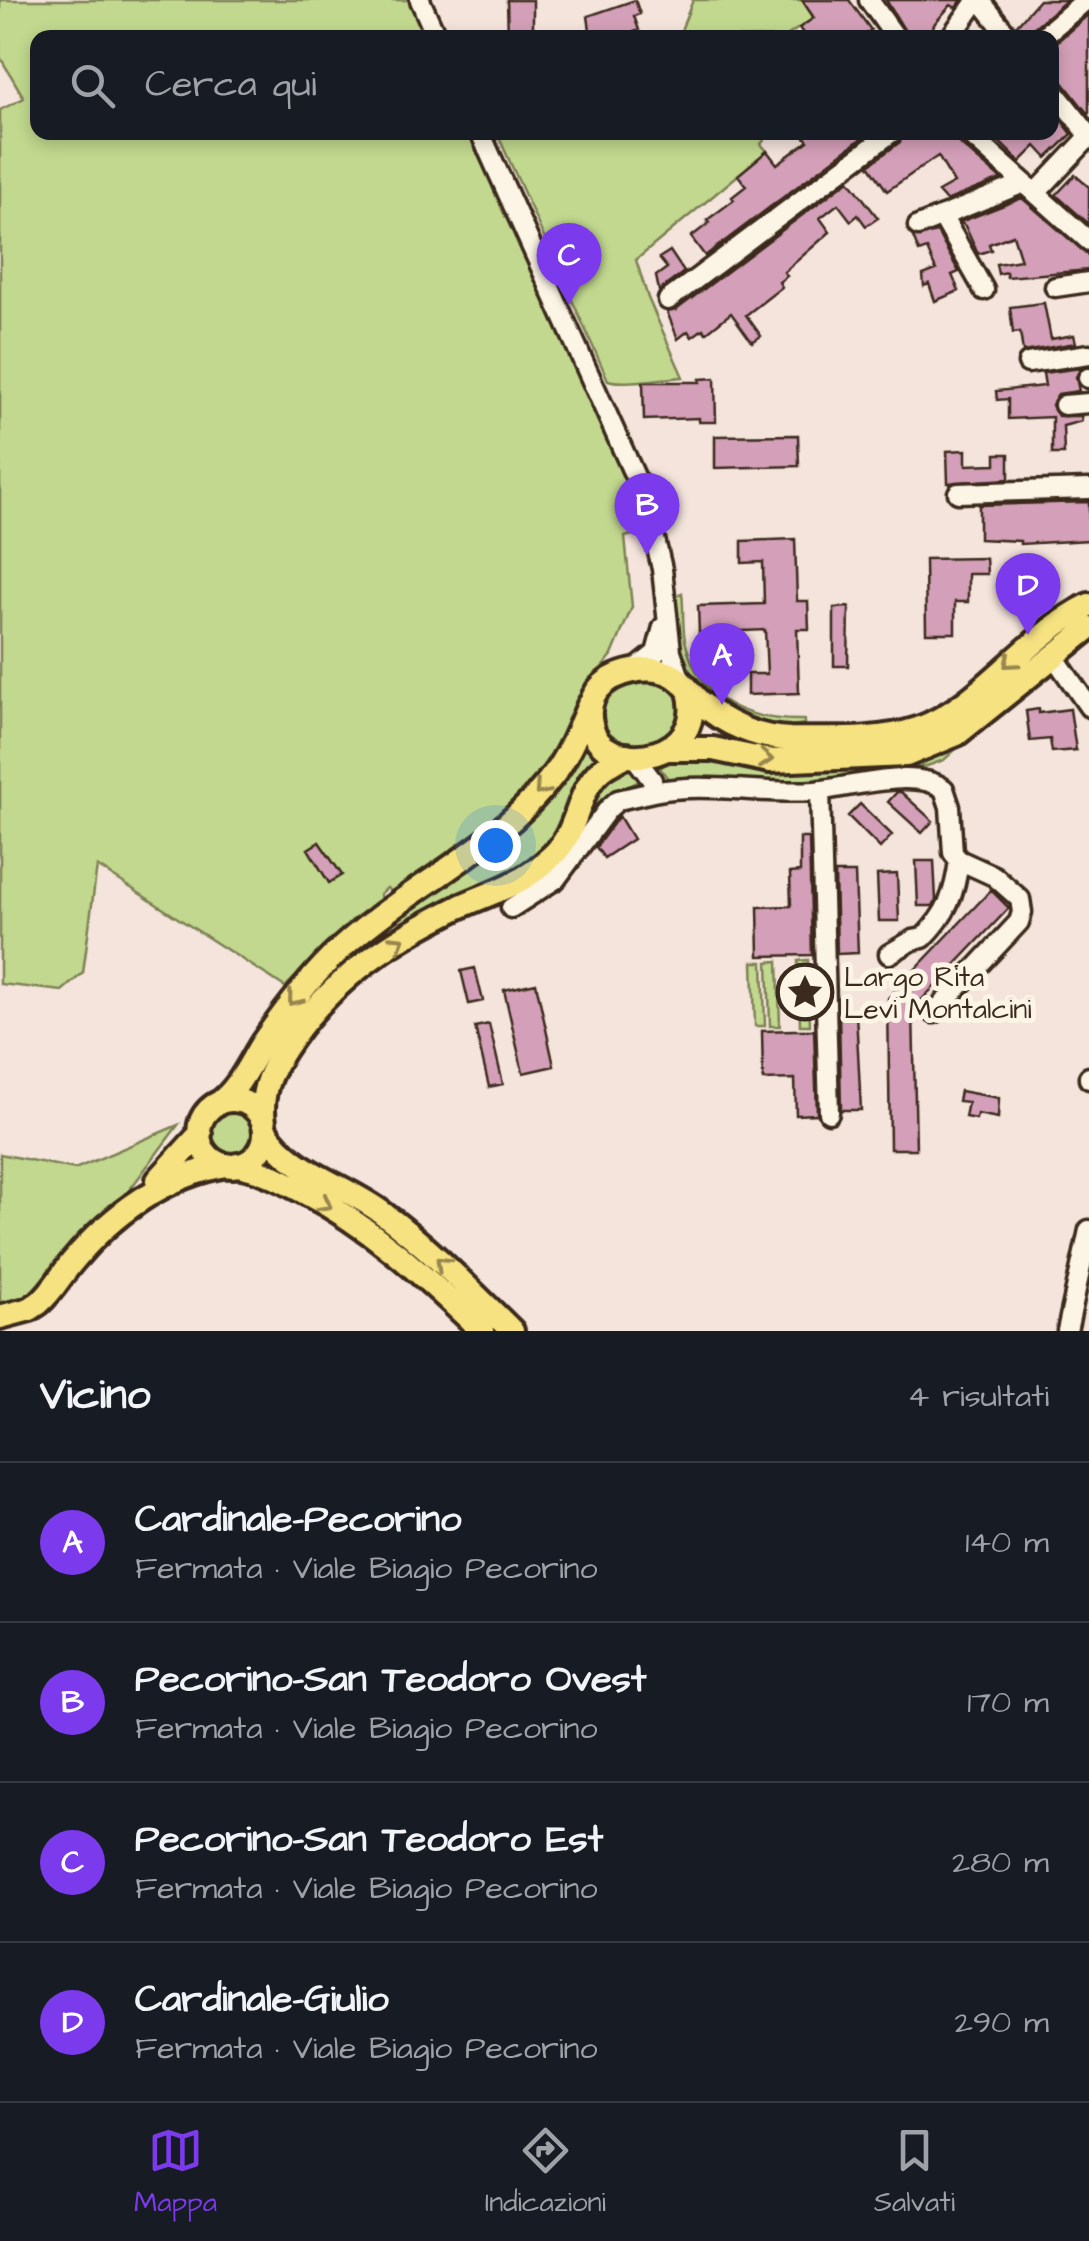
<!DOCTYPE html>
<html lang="it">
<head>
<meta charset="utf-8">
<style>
	:root { --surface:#171b24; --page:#20242c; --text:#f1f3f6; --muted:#9ea1a6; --line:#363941; --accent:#7c3aed }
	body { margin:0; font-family:"Architects Daughter",sans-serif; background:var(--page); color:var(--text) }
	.you { position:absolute; left:495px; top:845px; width:35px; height:35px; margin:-25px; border:8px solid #fff; border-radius:50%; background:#1a73e8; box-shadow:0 0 0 15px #1a73e833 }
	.badge { display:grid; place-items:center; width:65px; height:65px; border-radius:50%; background:var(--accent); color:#fff; font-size:32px; font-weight:700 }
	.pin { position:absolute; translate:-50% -82px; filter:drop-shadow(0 2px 5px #0008) }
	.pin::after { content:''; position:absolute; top:52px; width:35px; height:30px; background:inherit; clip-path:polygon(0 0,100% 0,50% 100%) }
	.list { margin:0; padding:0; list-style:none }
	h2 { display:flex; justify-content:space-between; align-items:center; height:130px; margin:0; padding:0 40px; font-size:42px }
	h2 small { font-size:32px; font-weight:400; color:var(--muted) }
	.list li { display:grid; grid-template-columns:65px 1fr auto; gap:30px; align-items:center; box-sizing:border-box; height:160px; padding:0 40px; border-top:2px solid var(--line) }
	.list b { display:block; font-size:38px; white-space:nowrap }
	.list p { margin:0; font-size:32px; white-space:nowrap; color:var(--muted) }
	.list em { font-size:32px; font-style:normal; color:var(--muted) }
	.icon { flex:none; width:55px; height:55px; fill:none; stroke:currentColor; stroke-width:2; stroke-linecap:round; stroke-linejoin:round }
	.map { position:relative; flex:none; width:1089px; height:1331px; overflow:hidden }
	.search { position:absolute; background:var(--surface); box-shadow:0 5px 15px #0003; left:30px; right:30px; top:30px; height:110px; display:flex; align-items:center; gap:25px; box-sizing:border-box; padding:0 35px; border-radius:20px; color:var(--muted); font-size:38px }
	.sheet { height:770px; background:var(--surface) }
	nav { display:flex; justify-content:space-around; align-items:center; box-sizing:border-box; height:140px; border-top:2px solid var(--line); background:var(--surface); font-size:28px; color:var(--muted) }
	nav a { display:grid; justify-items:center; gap:5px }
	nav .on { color:var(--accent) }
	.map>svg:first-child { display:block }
</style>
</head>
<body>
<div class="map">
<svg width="1089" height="1331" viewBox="0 0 1089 1331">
	<rect width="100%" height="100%" fill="#f4e4dc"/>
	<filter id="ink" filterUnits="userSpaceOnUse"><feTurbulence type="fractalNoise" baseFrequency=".01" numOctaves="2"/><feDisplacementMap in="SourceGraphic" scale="20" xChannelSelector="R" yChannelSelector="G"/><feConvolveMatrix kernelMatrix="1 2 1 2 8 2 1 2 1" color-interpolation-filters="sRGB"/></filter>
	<g filter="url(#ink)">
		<path fill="#c1d88e" stroke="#7e8156" stroke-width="2.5" d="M0 0H410L427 37 38 38V132L470 133 648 531 625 537 632 607 612 655 588 685 568 733 537 781 487 825 394 894 387 888 380 894 381 905 345 930 285 987 97 866 83 973 62 991 0 984V110L24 98 0 57Z
			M693 0H802L814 18 785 37 678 38Z
			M497 133H770L761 144 767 151 636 260 648 298 683 377C663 378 623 385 608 380Z
			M682 593C684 608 682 624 685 640 699 702 746 721 804 720V724L776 729 726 712 694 682 682 658 677 630 676 597Z
			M747 642 748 663 710 664 709 643Z
			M643 678 671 684 684 700 678 733 639 748 609 741 597 718 606 692Z
			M584 738 607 757 569 819 532 863 410 927 257 1083 251 1082 265 1052 337 962 511 828Z
			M956 749 944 760 927 766 803 783 669 780 660 768 674 758Z
			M634 766 641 780 604 799 577 837C590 804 593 770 634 766Z
			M808 960 810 1025H800L798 961Z
			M778 961 780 1026H770L768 962Z
			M753 962H763L765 1026H755Z
			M208 1132a25 25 0 1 1 50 0a25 25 0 1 1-50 0Z
			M178 1125 113 1212 36 1296 0 1310V1154L75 1169Z"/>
		<path fill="#d49fb8" stroke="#3b2a1e" stroke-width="2.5" d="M507 0H533V38H508Z
			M635 0 640 14 634 16 639 30 619 38H591L588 16Z
			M802 0H849L871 30 861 38H807L799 28 814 18Z
			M886 0H962L956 8 951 5 935 23 932 29 937 38H909Z
			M1039 0H1067L1033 28 1029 38H1022L1016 26Z
			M1089 14V113L1088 114 1062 81 1052 77V46Z
			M1052 108 1072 134 1047 158 1036 146 1020 162 989 132H1052Z
			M801 132H870L705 256 691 237 709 223 707 220 734 200 732 197 746 186 738 175 767 151 777 164 808 141Z
			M904 132H946L1001 179 946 201 938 192 954 183 938 156 887 191 869 165 900 142Z
			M1075 175 1089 187V224L1056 195Z
			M849 180 878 218 866 226 858 215 851 221 838 204 820 218 830 232 784 272 787 276 779 282 782 287 746 315 761 336 752 342 731 313 706 333 703 329 692 337 688 331 678 339 667 312 676 310Z
			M1022 198 1089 256V270L1007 277 1006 272 998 274 996 264 1021 260 1013 235 989 244 991 250 978 254 965 226 960 222Z
			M937 232 959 272 952 275 959 291 935 301 929 284 924 286 923 275 936 270 927 249 919 252 913 237Z
			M670 251 684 272 659 291 656 276 667 268 659 258Z
			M1044 303 1051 339 1074 335 1076 343 1023 352 1020 332 1013 333 1010 307Z
			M1081 368 1076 377 1079 391 1058 394 1052 405 1058 416H1081L1082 421 1063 426 1064 454H1052V417L1008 419V399L997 400 996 391 1045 386 1043 373Z
			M715 378 716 422H699V418L644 420 643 382H700V379Z
			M798 435 799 466 715 468V436Z
			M966 450V465L996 464V454H1009V479L948 483 947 451Z
			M1089 502V540L1020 544V541L979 539V505Z
			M795 539 797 601H808L809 629H797L799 693 747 695V674H767L765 630 699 633 698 606 764 604 763 562 742 563V541Z
			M986 558 987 574H968V602H955V633H926L925 559Z
			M849 607 848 666H834V608Z
			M1039 709V713L1070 709 1076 750 1052 752 1050 739 1030 741 1026 711Z
			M897 792H901L933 821 922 833 888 802Z
			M860 804 892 835 880 848 848 816Z
			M619 816 633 839 604 858 596 847Z
			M800 838H809L812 955 759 956 758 907 791 906 790 873 800 872Z
			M319 842 342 875 329 883 308 849Z
			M916 861H934L936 900 933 906H918Z
			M835 873H855L858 953 837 954Z
			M897 874 899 921H879L877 875Z
			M991 890 1009 908 913 1009 916 1149H890L888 998Z
			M475 968 483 1001 469 1004 461 971Z
			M536 983 554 1066 523 1073 504 990Z
			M839 1013H856L861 1110H841Z
			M489 1024 503 1084 489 1087 475 1027Z
			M794 1030H814L817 1114 796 1115 795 1079 763 1080 762 1031Z
			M960 1091 999 1098 998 1118 977 1114 976 1119 965 1117 968 1102 958 1101Z"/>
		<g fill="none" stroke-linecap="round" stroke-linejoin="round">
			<g stroke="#3b2a1e" stroke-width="25">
				<path id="minor" d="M420 0 437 38
					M869 0 896 38
					M980 0 1010 38
					M950 38 977 0
					M1041 38 1086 0
					M1052 89 1089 135
					M480 132 646 501 662 569 671 651 681 681
					M967 132 1089 241
					M1036 193 1089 137
					M942 216 984 290
					M918 226 1024 183
					M1055 287 1089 282
					M668 300 892 132
					M1028 363 1089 354
					M1088 378H1089
					M1064 405 1089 403
					M958 493 1089 489
					M1053 655 1089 707
					M632 672 656 653 663 627
					M633 755 652 780 653 792C706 781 761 795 815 791 848 788 915 767 944 789L950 807 953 853 959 860 994 876 1020 899 1022 912 1019 922 934 1013
					M820 790 829 1113
					M511 908 556 879 608 809 618 800 653 792
					M889 954 913 940 923 938C947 914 955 894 959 860
					M1089 1079V1077
					M1067 1331 1089 1230"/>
			</g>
			<g stroke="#3b2a1e" stroke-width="30">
				<path id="major" d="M689 691C708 760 612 774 594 734 588 719 588 704 597 691 612 671 651 663 674 676 684 682 691 694 700 702 724 724 757 738 790 739 830 739 879 742 918 729 980 707 1026 636 1089 605
					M669 749H713L770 761 906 755 957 734 1089 628
					M199 1133a33 33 0 1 1 66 0a33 33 0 1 1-66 0Z
					M219 1103C240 1087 249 1064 263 1042 284 1012 305 984 331 958 399 890 496 853 554 774 569 754 579 728 589 705
					M264 1123C259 1088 273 1065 292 1038 335 977 392 940 459 907 496 890 521 886 552 856 579 832 576 791 601 770 608 764 618 760 627 755
					M265 1130C291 1173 347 1185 385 1215 431 1249 471 1291 512 1331
					M237 1165C261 1169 281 1180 302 1191 374 1228 424 1276 482 1331
					M158 1180 200 1134
					M0 1317 30 1309 39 1303C53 1291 61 1275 73 1261 112 1214 166 1175 227 1165"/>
			</g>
			<use href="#minor" stroke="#fcf5e5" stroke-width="18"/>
			<use href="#major" stroke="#f6e281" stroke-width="22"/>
		</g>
		<defs><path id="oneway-chevron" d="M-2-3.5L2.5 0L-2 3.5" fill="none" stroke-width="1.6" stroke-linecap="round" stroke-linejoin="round" transform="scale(2.5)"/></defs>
		<g stroke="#988650">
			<use href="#oneway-chevron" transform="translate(1010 662) rotate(139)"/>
			<use href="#oneway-chevron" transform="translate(766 759) rotate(5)"/>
			<use href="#oneway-chevron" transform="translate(541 789) rotate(132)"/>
			<use href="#oneway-chevron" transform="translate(398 942) rotate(-32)"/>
			<use href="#oneway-chevron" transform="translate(294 999) rotate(129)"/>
			<use href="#oneway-chevron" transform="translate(325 1204) rotate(29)"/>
			<use href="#oneway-chevron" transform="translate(442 1263) rotate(-136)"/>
		</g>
	</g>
	<defs>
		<g id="sight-ring" transform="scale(2.875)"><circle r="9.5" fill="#fcf5e5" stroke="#3b2a1e" stroke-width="1.5"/><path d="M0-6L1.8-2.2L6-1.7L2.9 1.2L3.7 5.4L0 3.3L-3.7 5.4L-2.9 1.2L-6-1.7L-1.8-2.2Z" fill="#3b2a1e"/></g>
	</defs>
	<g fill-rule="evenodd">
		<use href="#sight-ring" x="805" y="992"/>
	</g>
	<g text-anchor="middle" stroke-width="10" stroke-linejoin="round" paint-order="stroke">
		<g font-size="28" fill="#3b2a1e" stroke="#fcf5e5" text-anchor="start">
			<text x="844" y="986">Largo Rita<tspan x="844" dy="32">Levi Montalcini</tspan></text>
		</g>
	</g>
</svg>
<div class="you"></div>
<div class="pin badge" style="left:722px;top:705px">A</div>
<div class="pin badge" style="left:647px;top:555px">B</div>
<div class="pin badge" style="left:569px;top:305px">C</div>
<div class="pin badge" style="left:1028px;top:635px">D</div>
<div class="search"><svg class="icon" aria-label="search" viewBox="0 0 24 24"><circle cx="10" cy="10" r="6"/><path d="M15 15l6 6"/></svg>Cerca qui</div>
</div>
<section class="sheet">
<h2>Vicino<small>4 risultati</small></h2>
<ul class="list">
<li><span class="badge">A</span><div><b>Cardinale-Pecorino</b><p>Fermata · Viale Biagio Pecorino</p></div><em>140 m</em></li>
<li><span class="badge">B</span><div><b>Pecorino-San Teodoro Ovest</b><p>Fermata · Viale Biagio Pecorino</p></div><em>170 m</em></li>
<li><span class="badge">C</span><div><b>Pecorino-San Teodoro Est</b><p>Fermata · Viale Biagio Pecorino</p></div><em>280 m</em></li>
<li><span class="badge">D</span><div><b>Cardinale-Giulio</b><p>Fermata · Viale Biagio Pecorino</p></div><em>290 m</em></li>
</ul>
</section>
<nav>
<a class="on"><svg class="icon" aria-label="map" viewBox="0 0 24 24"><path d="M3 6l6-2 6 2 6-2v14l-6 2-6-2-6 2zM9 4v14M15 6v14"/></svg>Mappa</a>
<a><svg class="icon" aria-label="directions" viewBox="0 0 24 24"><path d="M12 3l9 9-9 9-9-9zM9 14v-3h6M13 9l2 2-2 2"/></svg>Indicazioni</a>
<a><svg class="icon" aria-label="saved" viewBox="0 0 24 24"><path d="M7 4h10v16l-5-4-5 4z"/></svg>Salvati</a>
</nav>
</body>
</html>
